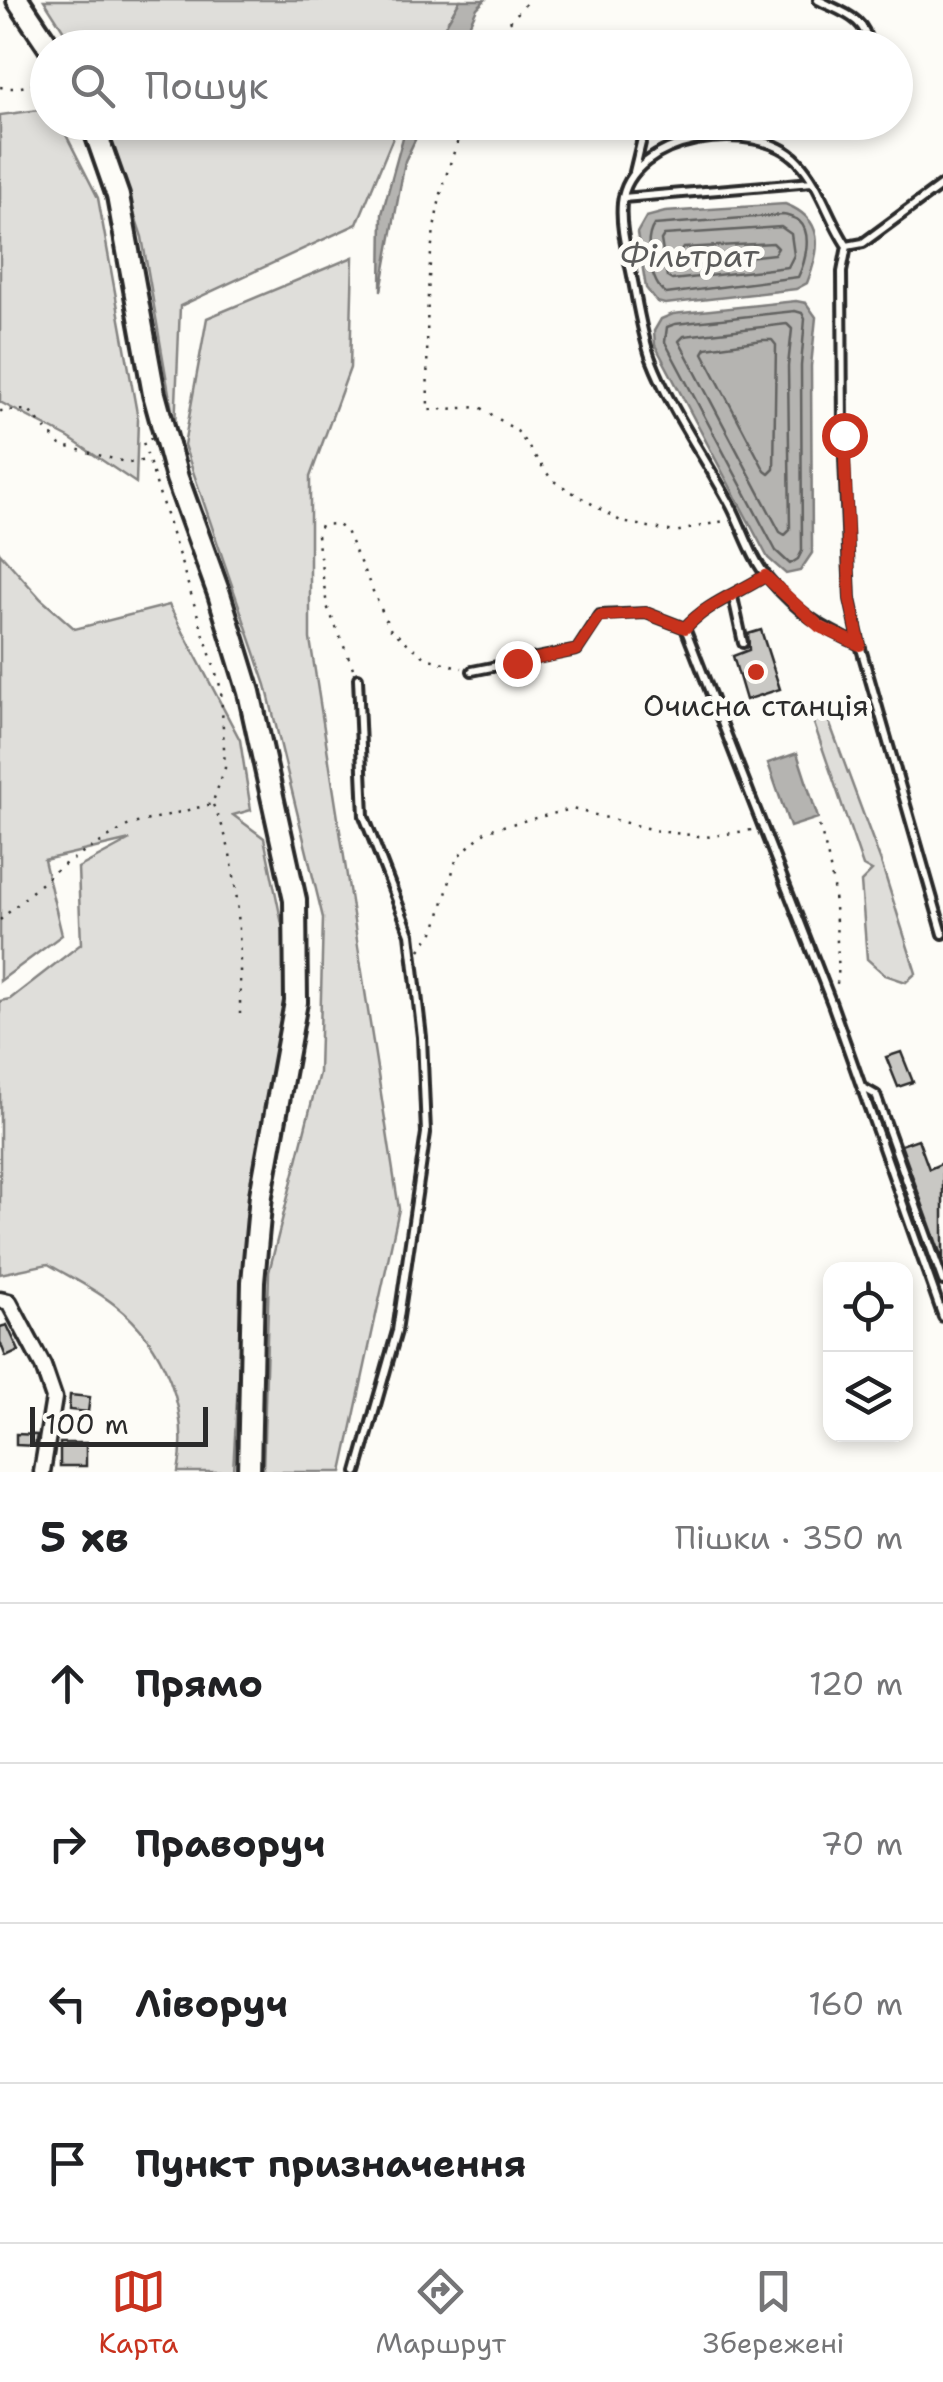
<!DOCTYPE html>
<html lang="uk">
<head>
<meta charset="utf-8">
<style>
	:root { --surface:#fff; --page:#f2f2f2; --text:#202124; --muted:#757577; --line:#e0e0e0; --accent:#c8321e }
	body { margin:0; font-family:"Shantell Sans",sans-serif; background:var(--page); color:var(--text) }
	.controls { position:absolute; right:30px; bottom:30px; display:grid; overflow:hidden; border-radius:20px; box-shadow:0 5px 15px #0003 }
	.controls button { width:90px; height:90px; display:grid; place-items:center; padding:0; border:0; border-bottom:2px solid var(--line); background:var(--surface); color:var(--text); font:50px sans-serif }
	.scale { position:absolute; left:30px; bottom:25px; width:178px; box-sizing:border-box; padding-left:10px; border:5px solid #2b2b2b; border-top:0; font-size:28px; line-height:35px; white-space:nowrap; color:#2b2b2b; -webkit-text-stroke:8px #fdfcf7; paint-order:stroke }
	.stop { position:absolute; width:30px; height:30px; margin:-22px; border:8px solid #c8321e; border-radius:50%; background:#fff }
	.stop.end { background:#c8321e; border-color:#fff; box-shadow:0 2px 10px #0008 }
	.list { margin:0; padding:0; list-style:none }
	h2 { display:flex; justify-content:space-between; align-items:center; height:130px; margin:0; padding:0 40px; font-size:42px }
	h2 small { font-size:32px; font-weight:400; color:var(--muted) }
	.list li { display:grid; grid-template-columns:65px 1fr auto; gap:30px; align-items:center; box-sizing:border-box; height:160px; padding:0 40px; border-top:2px solid var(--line) }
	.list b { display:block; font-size:38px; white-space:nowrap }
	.list em { font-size:32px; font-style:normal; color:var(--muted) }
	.icon { flex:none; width:55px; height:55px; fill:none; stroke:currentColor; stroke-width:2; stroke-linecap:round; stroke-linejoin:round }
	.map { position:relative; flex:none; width:943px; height:1472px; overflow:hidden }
	.search { position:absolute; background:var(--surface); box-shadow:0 5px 15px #0003; left:30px; right:30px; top:30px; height:110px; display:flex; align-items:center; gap:25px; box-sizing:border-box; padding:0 35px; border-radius:55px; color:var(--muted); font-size:38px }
	.sheet { height:770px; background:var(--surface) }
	nav { display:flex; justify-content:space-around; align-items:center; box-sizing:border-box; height:140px; border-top:2px solid var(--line); background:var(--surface); font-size:28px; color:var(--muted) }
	nav a { display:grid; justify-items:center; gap:5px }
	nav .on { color:var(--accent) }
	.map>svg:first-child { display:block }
</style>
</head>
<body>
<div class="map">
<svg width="943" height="1472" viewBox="0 0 943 1472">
	<rect width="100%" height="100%" fill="#fdfcf7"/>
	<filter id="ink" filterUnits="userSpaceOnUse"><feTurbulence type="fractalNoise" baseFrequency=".01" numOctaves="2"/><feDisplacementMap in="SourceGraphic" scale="20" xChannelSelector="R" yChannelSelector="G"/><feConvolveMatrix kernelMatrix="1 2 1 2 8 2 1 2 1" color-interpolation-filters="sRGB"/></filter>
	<g filter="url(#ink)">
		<path fill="#dfdeda" stroke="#858482" stroke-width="2.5" d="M44 0H460L433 48 74 47Z
			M47 109 48 122 60 123 98 198 138 419 136 483 69 438 0 402V115Z
			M104 123H399L357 224 180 306 175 428 142 237Z
			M353 257 350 368 310 477V639L399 1209 342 1472H263L269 1272 319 1073 323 918 266 685 184 445 207 318Z
			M0 553 41 599 75 629 169 605 240 740 251 810 233 815 264 838 287 948 282 1023 246 1239 233 1472H178C191 1411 164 1343 115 1305 95 1289 70 1277 48 1264L0 1274V1001L10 999 81 944 78 868 130 840 44 860 62 935 0 981Z
			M824 708 881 862 916 973 906 982 885 975 867 959 861 882 872 871 863 866 810 712Z"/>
		<path fill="#b5b4b1" stroke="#7e7d7b" stroke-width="2.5" d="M460 0H485L477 8 459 47H433Z
			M407 123H423L405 161 381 291 382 214Z
			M785 204C825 219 821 249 807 283L796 289 665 304 657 302 646 288 637 233 646 217 665 212Z
			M796 301 806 303 816 317 811 366 812 553 800 571 786 574 768 558 655 345 654 331 661 319 673 314Z
			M797 753 818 818 790 827 768 763Z"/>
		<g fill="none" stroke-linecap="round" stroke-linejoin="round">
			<path stroke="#626261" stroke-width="2.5" d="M783 215C785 215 798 219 799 221 813 233 805 263 798 277L666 294C650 282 643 241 654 225Z
				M781 227 791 234 794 255 788 267 672 280 667 277 661 240 664 235Z
				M773 243 778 248 774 254 684 264 680 262 678 254 683 248Z
				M795 311 802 313 805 319 801 366 802 551 798 559 790 564 776 551 665 342 667 327 675 324Z
				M787 324 792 329 788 366 790 530 785 535 780 532 679 341 684 336Z
				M763 340H772L776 345 774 469 769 474 765 471 703 353 706 348Z"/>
		</g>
		<path fill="#c9c8c4" stroke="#2b2b2b" stroke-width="2.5" d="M761 630 780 689 746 700 733 656 749 650 748 634Z
			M901 1052 913 1082 898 1087 886 1057Z
			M918 1139 929 1169 943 1163V1261L901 1145Z
			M7 1325 19 1351 6 1357 0 1342V1327Z
			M70 1395 90 1397 88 1412 69 1410Z
			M16 1434 37 1435 35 1446 16 1445Z
			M60 1443H86V1466H60Z"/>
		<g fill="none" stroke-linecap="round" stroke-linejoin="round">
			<g stroke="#2b2b2b" stroke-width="14">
				<path id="service" d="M818 0C839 11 871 19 867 48
					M634 172 646 122
					M623 198 812 182
					M847 246 863 243 943 184
					M733 597 743 643
					M685 628C706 604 739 593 765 576
					M860 645C822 628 797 612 769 579 752 560 743 529 731 506 705 457 671 411 651 359 641 331 637 300 631 271 626 248 620 226 622 203 629 135 756 117 798 161 820 184 829 220 847 246L842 272 843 435 850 599 860 645 943 934
					M472 671 577 650 600 615 646 613 685 628 832 1004 943 1317
					M862 1087 876 1095 943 1281
					M357 1472 397 1331 426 1133 422 1037 410 934 364 816 358 678"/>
			</g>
			<g stroke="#2b2b2b" stroke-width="21">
				<path id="minor" d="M0 1300 9 1302 43 1366 54 1398 42 1472"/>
			</g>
			<g stroke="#2b2b2b" stroke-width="28">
				<path id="secondary" d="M18 0 50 48
					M92 122 118 196 154 394 177 478 219 594 249 692 295 900 296 1002 261 1195 253 1282 249 1472"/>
			</g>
			<path stroke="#2b2b2b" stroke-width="2.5" stroke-dasharray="2.5 8" stroke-linecap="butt" d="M493 48 500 33 529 0
				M0 87C19 90 33 86 48 73
				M464 122C457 145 448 167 442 190 424 261 427 337 428 410L480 407 517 431 552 480 622 522 675 532 728 520
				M0 411 28 410 60 445 129 463 146 460
				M353 668 327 606 317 535 321 525 336 524 346 531 390 629 426 658 462 668
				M213 805C243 862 240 956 240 1020
				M819 826C833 868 835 898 837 942 838 959 840 971 836 988
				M0 920 57 869 129 825 212 804 225 768 221 689 143 442 152 438
				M420 950 436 928 457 857 487 830 572 809 658 831 706 837 752 830"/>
			<use href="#service" stroke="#fdfcf7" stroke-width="6"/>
			<use href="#minor" stroke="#fdfcf7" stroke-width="14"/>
			<use href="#secondary" stroke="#fdfcf7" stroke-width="20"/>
		</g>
	</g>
	<g fill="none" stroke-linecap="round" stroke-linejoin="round" filter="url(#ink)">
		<path stroke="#c8321e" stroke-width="12" d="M517 663 577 650 600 616 646 613 685 628C706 604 739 593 765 576L820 627 860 645 850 599 844 435"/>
	</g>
	<circle fill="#c8321e" stroke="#fdfcf7" stroke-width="4" cx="756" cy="672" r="10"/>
	<g text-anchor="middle" stroke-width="10" stroke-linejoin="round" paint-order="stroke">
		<g font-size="30" fill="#2b2b2b" stroke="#fdfcf7">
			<text x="756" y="716">Очисна станція</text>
		</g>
		<g font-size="32" font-style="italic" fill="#5b5b5a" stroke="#fdfcf7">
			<text x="689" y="267">Фільтрат</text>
		</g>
	</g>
</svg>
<div class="controls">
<button><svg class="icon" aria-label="locate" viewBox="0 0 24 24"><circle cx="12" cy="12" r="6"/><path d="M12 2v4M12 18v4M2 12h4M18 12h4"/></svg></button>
<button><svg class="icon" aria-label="layers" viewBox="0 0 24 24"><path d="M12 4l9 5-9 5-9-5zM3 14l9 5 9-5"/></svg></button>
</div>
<div class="scale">100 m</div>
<div class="stop" style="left:844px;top:435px"></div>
<div class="stop end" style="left:517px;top:663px"></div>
<div class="search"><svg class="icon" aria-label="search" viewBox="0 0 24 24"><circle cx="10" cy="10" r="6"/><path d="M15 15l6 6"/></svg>Пошук</div>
</div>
<section class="sheet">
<h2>5 хв<small>Пішки · 350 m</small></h2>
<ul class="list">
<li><svg class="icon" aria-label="ahead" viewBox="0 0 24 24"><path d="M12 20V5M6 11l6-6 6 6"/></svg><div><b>Прямо</b></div><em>120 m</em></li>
<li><svg class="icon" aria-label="right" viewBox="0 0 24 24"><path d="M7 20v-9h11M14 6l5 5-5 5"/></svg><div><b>Праворуч</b></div><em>70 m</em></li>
<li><svg class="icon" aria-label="left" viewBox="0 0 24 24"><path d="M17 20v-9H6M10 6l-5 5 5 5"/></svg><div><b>Ліворуч</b></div><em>160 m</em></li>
<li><svg class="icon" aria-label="arrive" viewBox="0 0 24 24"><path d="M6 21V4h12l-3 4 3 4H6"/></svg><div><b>Пункт призначення</b></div></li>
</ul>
</section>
<nav>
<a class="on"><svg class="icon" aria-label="map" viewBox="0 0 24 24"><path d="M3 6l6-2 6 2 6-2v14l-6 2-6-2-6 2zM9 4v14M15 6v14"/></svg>Карта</a>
<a><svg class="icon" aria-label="directions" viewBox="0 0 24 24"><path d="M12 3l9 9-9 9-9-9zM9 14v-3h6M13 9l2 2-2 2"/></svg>Маршрут</a>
<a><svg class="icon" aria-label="saved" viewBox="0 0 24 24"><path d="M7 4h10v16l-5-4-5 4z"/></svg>Збережені</a>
</nav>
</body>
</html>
